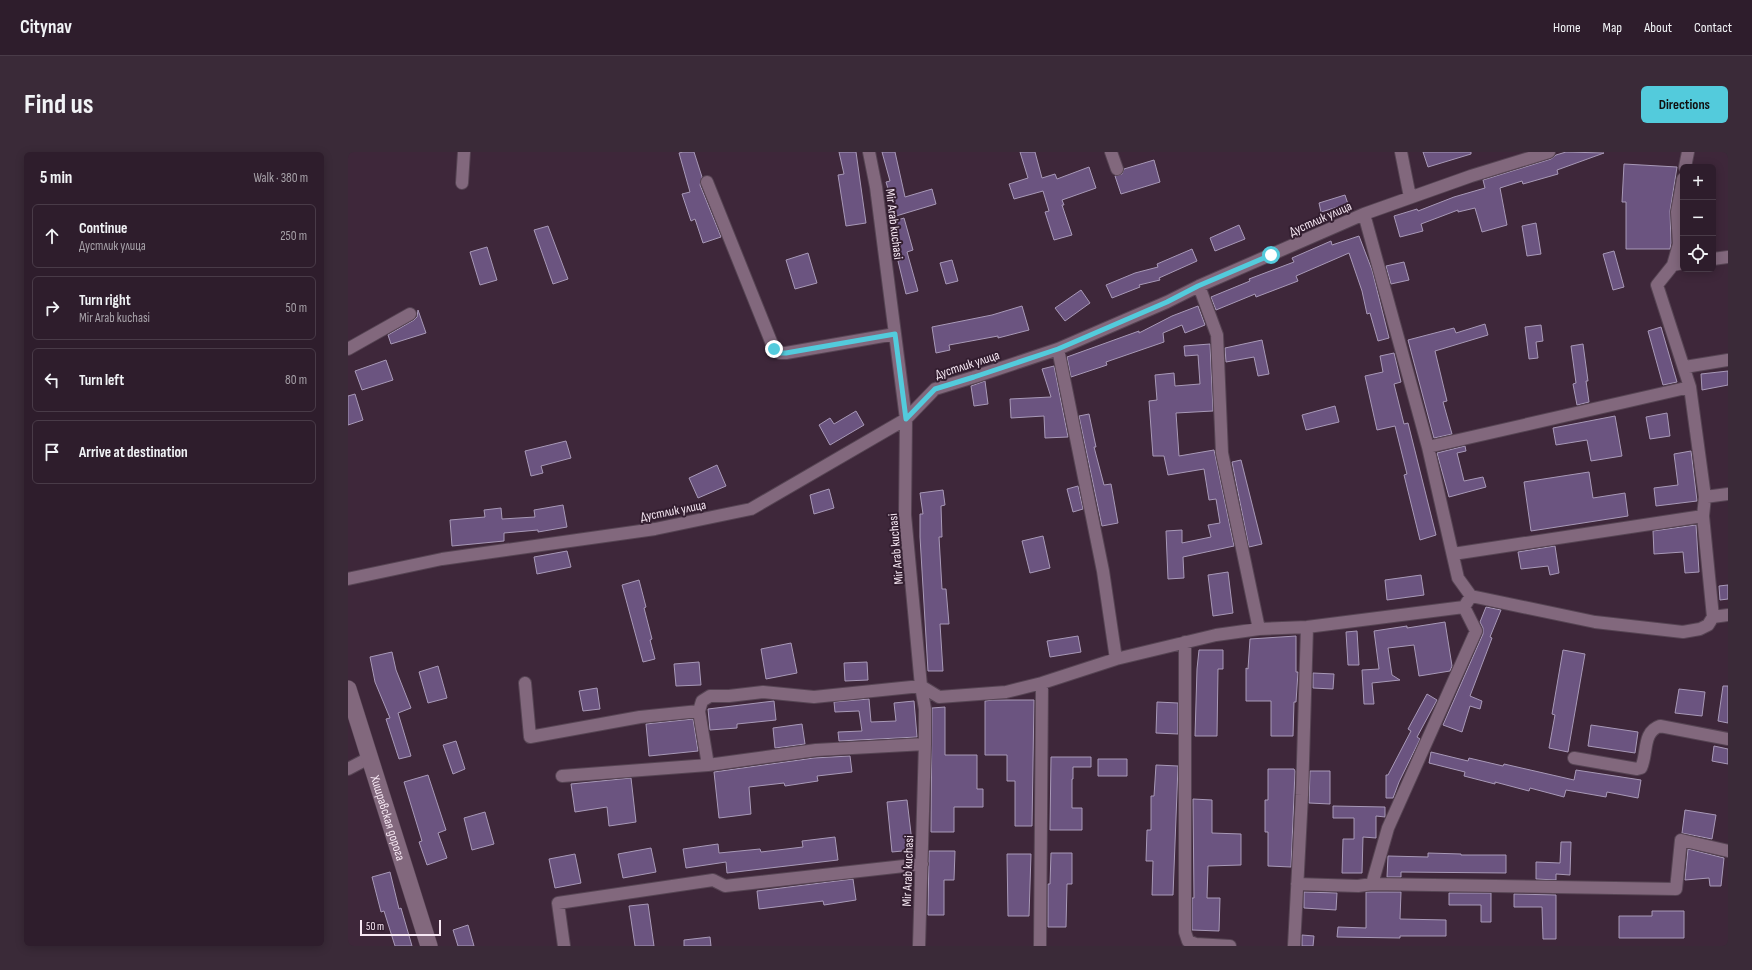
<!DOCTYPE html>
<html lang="en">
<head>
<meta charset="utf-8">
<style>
	:root { --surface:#2e1d2c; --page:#3a2a38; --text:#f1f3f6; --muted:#a7a2a9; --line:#493b48; --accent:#53cbdc }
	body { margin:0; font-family:"Sofia Sans Condensed",sans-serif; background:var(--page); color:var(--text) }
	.controls { position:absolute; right:12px; top:12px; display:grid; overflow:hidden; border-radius:6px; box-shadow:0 2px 10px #0003 }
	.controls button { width:36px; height:36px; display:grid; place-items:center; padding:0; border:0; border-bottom:1px solid var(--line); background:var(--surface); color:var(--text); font:20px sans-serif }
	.scale { position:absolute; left:12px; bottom:10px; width:81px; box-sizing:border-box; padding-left:4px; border:2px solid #f6e7f3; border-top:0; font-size:11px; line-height:14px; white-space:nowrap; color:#f6e7f3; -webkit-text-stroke:3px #331e30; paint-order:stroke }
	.stop { position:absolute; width:12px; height:12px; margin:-9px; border:3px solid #53cbdc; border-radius:50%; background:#fff }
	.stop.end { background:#53cbdc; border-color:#fff; box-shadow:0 1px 4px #0008 }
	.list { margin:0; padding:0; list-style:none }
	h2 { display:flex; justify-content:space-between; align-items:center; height:52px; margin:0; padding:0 16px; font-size:17px }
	h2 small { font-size:13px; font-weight:400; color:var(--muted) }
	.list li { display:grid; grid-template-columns:26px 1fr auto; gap:12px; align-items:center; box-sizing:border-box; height:64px; margin:0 8px 8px; padding:0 8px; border:1px solid var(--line); border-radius:6px }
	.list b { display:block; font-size:15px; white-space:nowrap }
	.list p { margin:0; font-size:13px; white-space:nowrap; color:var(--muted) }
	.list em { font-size:13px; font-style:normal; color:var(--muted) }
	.icon { flex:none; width:22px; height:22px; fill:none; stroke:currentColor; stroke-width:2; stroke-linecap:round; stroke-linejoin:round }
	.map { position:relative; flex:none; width:1380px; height:794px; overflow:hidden; border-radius:6px }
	header { display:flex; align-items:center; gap:24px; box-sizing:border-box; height:56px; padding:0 20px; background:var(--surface); border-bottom:1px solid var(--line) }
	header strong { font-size:19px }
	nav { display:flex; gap:22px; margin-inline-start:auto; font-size:14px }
	.intro { display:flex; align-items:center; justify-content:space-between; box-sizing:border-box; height:96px; padding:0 24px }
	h1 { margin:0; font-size:28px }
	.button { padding:10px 18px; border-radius:6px; background:var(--accent); color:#111; font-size:14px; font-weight:700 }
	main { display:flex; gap:24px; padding:0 24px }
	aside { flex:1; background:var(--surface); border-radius:6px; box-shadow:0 2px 10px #0003 }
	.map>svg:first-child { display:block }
</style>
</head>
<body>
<header>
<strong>Citynav</strong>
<nav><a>Home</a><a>Map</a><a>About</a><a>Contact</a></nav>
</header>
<div class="intro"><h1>Find us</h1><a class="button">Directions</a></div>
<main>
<aside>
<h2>5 min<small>Walk · 380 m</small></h2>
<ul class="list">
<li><svg class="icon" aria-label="ahead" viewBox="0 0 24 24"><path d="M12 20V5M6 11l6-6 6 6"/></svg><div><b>Continue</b><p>Дустлик улица</p></div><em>250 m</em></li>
<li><svg class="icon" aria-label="right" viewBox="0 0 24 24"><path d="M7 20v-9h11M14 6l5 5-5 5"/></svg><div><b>Turn right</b><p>Mir Arab kuchasi</p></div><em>50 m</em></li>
<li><svg class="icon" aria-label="left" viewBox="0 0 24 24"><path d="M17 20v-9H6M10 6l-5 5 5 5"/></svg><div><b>Turn left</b></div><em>80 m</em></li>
<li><svg class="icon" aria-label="arrive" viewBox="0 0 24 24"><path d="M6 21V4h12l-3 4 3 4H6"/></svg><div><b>Arrive at destination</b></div></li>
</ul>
</aside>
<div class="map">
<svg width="1380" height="794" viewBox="0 0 1380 794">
	<rect width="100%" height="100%" fill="#3e273a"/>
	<path fill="#6b5480" stroke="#a899b7" d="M335 0H346L354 25 352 33 373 85 355 91 347 67 343 69 334 42 342 40 331 1Z
		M491 0H508L518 71 498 74 490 23 496 22Z
		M534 0H547L557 45 584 37 588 52 548 64 538 30 542 29Z
		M672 0H687L694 26 707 22 709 27 741 15 748 36 714 48 716 53H714L724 83 706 88 697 60 701 59 695 39 666 47 661 32 680 26Z
		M1075 0H1123V2L1080 15Z
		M1218 0 1256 1 1209 18 1210 22 1175 32 1174 29 1152 36 1159 73 1134 80 1127 56 1110 60V58L1073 72 1075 79 1052 85 1046 64 1069 57 1070 59 1106 45 1137 36 1135 28 1203 7 1208 3Z
		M806 8 812 30 773 42 767 24 774 22 776 17Z
		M1276 12 1329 15 1322 59 1323 91 1322 97H1278V50H1274Z
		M997 43 1000 52 973 60 971 51Z
		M556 66 565 98 559 100 570 139 558 142 550 109 553 108 543 70Z
		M1188 71 1193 102 1179 104 1174 74Z
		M891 73 897 87 867 99 862 86Z
		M200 74 220 127 205 132 186 78Z
		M1011 84 1024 118 1041 186 1030 189 1022 161 1019 162 1014 139 1001 101 948 124 950 129 908 145 907 142 868 158 863 145 902 129 901 127 946 110 944 106 983 89 984 93Z
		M139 95 149 128 132 133 122 100Z
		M844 97 849 109 811 126 812 128 791 133 792 135 764 146 758 133 787 121 810 115 809 112Z
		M1266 99 1276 135 1265 138 1255 102Z
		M460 101 469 131 447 137 438 108Z
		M604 108 610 129 598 132 592 111Z
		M1056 110 1061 128 1043 132 1038 114Z
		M733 138 742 151 717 169 707 156Z
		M674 154 681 178 650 186V184L601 193 602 198 588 201 584 175 644 163Z
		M850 154 857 173 837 181 834 173 815 181 816 190 758 210 759 213 723 225 719 205 791 179V181L824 164Z
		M70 158 78 181 43 192 40 183 66 168 69 165Z
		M1137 172 1140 183 1087 199 1099 249 1095 250 1104 282 1086 286 1060 188 1106 176 1108 181Z
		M1193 173 1195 189 1188 190 1190 206 1181 207 1177 175Z
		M1313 175 1329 230 1315 233 1300 179Z
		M914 188 921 222 910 224 906 205 878 210 877 196Z
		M862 192 865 259 828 261 831 304 866 298 886 394 835 405 836 426 820 427 818 379 834 378V391L863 385 860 373 872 371 868 347 861 348 856 317 820 323 816 304H805L801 249 809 248 807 223 826 221 827 234 852 232 850 203 837 204 836 194Z
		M1235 192 1240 229H1238L1241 250 1229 253 1225 232 1228 231 1223 194Z
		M1046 201 1053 230 1046 232 1056 272 1060 271 1088 383 1072 388 1056 323 1059 322 1047 274 1029 278 1017 224 1035 220 1032 204Z
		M38 208 45 228 14 238 7 219Z
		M706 214 720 285 697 286 696 264 663 266 662 247 703 245 694 217Z
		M1380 219V233L1354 238 1353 222Z
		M637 229 640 252 626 254 623 234Z
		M7 242 15 268 0 273V244Z
		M987 254 991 270 958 278 954 263Z
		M508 259 516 273 482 293 471 273 482 266 486 272Z
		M1319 261 1322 284 1302 287 1298 265Z
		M741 262 748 295H746L756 333 763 332 770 371 754 374 731 264Z
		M1267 264 1274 304 1243 309 1239 288 1208 293 1205 276Z
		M218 289 223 306 193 314 195 321 183 324 177 299Z
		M1117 294 1118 299 1109 301 1116 329 1135 325 1138 335 1101 345 1089 301Z
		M1343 299 1349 349 1308 354 1306 336 1330 333 1326 302Z
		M893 308 914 392 901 395 884 310Z
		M369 313 378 334 350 346 341 326Z
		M1241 320 1245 346 1277 341 1280 364 1183 379 1176 330Z
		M730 334 735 357 725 360 719 337Z
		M481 337 486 356 466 362 462 343Z
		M595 338 597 353 593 354 594 385H591L594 437H598L601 472H592L595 519H580L572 385V362H575L572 341Z
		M215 353 219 375 190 380V378L156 381V389L104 394 102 368 137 365 136 358 153 356 154 367 187 365 186 358Z
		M1348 373 1351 420 1337 421 1335 400 1306 402 1305 379Z
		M695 384 702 416 682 421 674 389Z
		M1207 394 1211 421 1202 423 1200 414 1173 417 1170 400Z
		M219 399 223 415 189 422 186 405Z
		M880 420 885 461 865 464 860 423Z
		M1073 423 1076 443 1039 448 1037 428Z
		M291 428 298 455 296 456 304 487 302 488 307 507 295 510 274 433Z
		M1380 433V447L1372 448 1371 434Z
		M1138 455 1153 458 1142 485 1144 486 1122 544 1134 549 1132 557 1122 554 1114 580 1095 573 1135 482V476L1132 470Z
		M1097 470 1104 514 1102 519 1071 524 1066 493 1040 496 1044 523 1052 528 1024 531 1026 552H1016L1014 518 1031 517 1026 479 1059 474V476Z
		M1009 479 1011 513H1000L998 480Z
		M730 484 733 500 702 505 699 489Z
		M948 484V520H950L948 550H946L945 584H923V549H898V516L900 517 902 487Z
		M443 491 449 521 418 527 413 497Z
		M851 498H875V517H870L869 584H847L849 517Z
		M1215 498 1237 502 1220 600 1201 596 1207 563 1204 562Z
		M44 500 48 518 63 556 50 561 63 604 51 607 38 567 42 566 27 530 22 505Z
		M351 510 353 533 328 534 326 512Z
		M519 510 520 528 497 529 496 511Z
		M90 514 99 546 80 551 71 520Z
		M965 521 986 522 985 537 965 536Z
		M1375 534H1380V571L1370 569Z
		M249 536 252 557 235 559 231 539Z
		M1331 537 1357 540 1354 564 1327 561Z
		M1079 542 1089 548 1069 585 1072 587 1051 630 1045 646H1038V623H1040L1063 579 1060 577Z
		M521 547 523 570 548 569 546 551 566 549 569 585 491 589 490 580 514 579 511 559 487 560 486 550Z
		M645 548H686L684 674H667V629H659V603H637V549Z
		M426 549 428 568 389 572V576L362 578 360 557Z
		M809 550 830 551V582L808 581Z
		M597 555V603H629V637H635V655H606V680H583L584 556Z
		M345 567 350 599 301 604 298 572Z
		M454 572 457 592 427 596 425 576Z
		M1243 573 1290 580 1287 601 1240 594Z
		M108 589 117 617 105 622 95 593Z
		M1366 594 1380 597V612L1364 609Z
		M1083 600 1120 609 1121 606 1155 614 1156 612 1226 628 1228 618 1293 628 1290 646 1259 640 1258 645 1218 638 1216 645 1182 636 1181 639 1147 630V632L1116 624 1117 620 1081 611Z
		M502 604 504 620 469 624 470 629 437 634 436 631 401 635 403 662 371 666 366 620 466 606Z
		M703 605H743V615H725V627H724V656H734V678H702Z
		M750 607H779V624H750Z
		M808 613 830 614 825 743H804L805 709H798L799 678H803V644H806Z
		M920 617H946L947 619 943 715 920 714V680H917V648H920Z
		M962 619H982V652L961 651Z
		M80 623 98 678 90 681 99 706 79 713 71 690 74 689 56 630Z
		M283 626 288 670 261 674 259 655 227 660 223 632Z
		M845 647 864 648V681L893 682V713L860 714 859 746H872L871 779 844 778V746H846Z
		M559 648 565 698 544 700 539 650Z
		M985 654 1037 655V665L1028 664V686L1015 685 1014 721H994L995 687H1006V666H985Z
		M1337 658 1368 663 1364 687 1334 681Z
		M137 660 146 692 124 698 116 666Z
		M487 685 490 708 379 721 378 710 338 716 335 697 370 692 371 701 412 697 413 700 455 695 454 689Z
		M1213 690H1223L1222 723 1208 722V728L1188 727V710L1212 711Z
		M303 696 308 720 275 726 270 702Z
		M1340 697 1376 706 1373 734H1362L1361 726 1337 728Z
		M581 699H607L606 728H596V763H580Z
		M703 701H724V732H719L718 775H700V732H702Z
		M1080 701 1113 702V703H1158V721L1053 720V725H1039L1040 704 1080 705Z
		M227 702 233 731 207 736 201 707Z
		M659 702H683L681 764H660Z
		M42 720 51 757 53 756 64 794H47L36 759 33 760 24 725Z
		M505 727 508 748 476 753 475 749 411 757 409 739Z
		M956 740 989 741 988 758 956 756Z
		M1018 740H1053L1052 767 1098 768V784H1052V786L989 785 990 775 1018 776Z
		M1101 741H1143V770H1133V753H1101Z
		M1166 742 1208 743V787H1195L1194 755H1166Z
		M300 752 306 794H287L281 754Z
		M1304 759H1336V786H1271V764H1304Z
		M120 773 126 794H110L105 778Z
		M954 783 966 784 965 794H954Z
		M362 785 363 794H336V788Z"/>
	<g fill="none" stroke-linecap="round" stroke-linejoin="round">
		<g stroke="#564453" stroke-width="14">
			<path id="street" d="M521 0 528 35 558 267 557 363 573 534 577 557V592L571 794
				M763 0 769 17
				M1053 0 1062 45
				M1337 15 1340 0
				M1335 27 1329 60 1331 92 1325 113 1335 111
				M359 30 426 197 432 201H438L547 182
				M114 31 116 0
				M1016 62 1080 295 1110 426 1123 444 1116 455 1128 479 1040 676 1024 732 1328 737 1333 688 1380 699
				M1365 107 1380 105
				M851 134 869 183 874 301 911 477
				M0 197 62 162
				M710 197 755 419 768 507
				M1337 215 1380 208
				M1080 295 1342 235
				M1357 345 1380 342
				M1105 402 1355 364
				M0 427 94 407 307 377 403 357 558 267 587 237 626 225 710 197 819 150 851 134 1016 62 1123 24 1201 0
				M1123 444 1247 470 1335 480 1352 477 1360 473 1365 465 1355 364 1357 345 1342 235 1309 133 1325 113
				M1365 465 1380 463
				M837 490V780L840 789 848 792 882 794
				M177 531 182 585 292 565 351 559 354 549 362 544H381L415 540 466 545 573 534 591 545 658 540 694 531 768 507 868 483 911 477 959 475 1116 455
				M351 559 360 613
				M1226 606 1289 617 1293 616C1300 601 1294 580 1312 574L1380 587
				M0 617 21 606
				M214 624 360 613 468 598 577 592
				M949 732 1010 734 1024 732
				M216 794 210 751 365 728 377 734 574 712
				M692 794 694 531
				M946 794 954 643 959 475"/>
		</g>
		<g stroke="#564453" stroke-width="18">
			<g id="secondary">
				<path id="s1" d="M0 537 81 794"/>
			</g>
		</g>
		<use href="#street" stroke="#82687d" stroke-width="12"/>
		<use href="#secondary" stroke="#82687d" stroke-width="17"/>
	</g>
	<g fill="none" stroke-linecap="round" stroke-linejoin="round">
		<path stroke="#53cbdc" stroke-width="5" d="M426 197 432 201H438L547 182 558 267 587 237 626 225 710 197 819 150 850 134 923 103"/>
	</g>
	<g text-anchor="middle" stroke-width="4" stroke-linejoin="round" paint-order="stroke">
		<g font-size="13" fill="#f6e7f3" stroke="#331e30">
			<text transform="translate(972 66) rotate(-24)" y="5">Дустлик улица</text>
			<text transform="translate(547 72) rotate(83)" y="5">Mir Arab kuchasi</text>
			<text transform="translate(619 212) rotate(-18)" y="5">Дустлик улица</text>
			<text transform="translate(325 358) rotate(-11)" y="5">Дустлик улица</text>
			<text transform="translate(547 397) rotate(-95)" y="5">Mir Arab kuchasi</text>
			<text dy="5" stroke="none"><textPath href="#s1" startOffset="135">Хишравская дорога</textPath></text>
			<text transform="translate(559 719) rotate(-88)" y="5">Mir Arab kuchasi</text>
		</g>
	</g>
</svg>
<div class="controls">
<button>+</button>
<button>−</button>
<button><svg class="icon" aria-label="locate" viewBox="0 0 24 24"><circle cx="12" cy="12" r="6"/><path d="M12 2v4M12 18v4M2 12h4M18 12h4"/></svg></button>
</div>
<div class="scale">50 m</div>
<div class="stop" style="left:923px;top:103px"></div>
<div class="stop end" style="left:426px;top:197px"></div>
</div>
</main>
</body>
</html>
